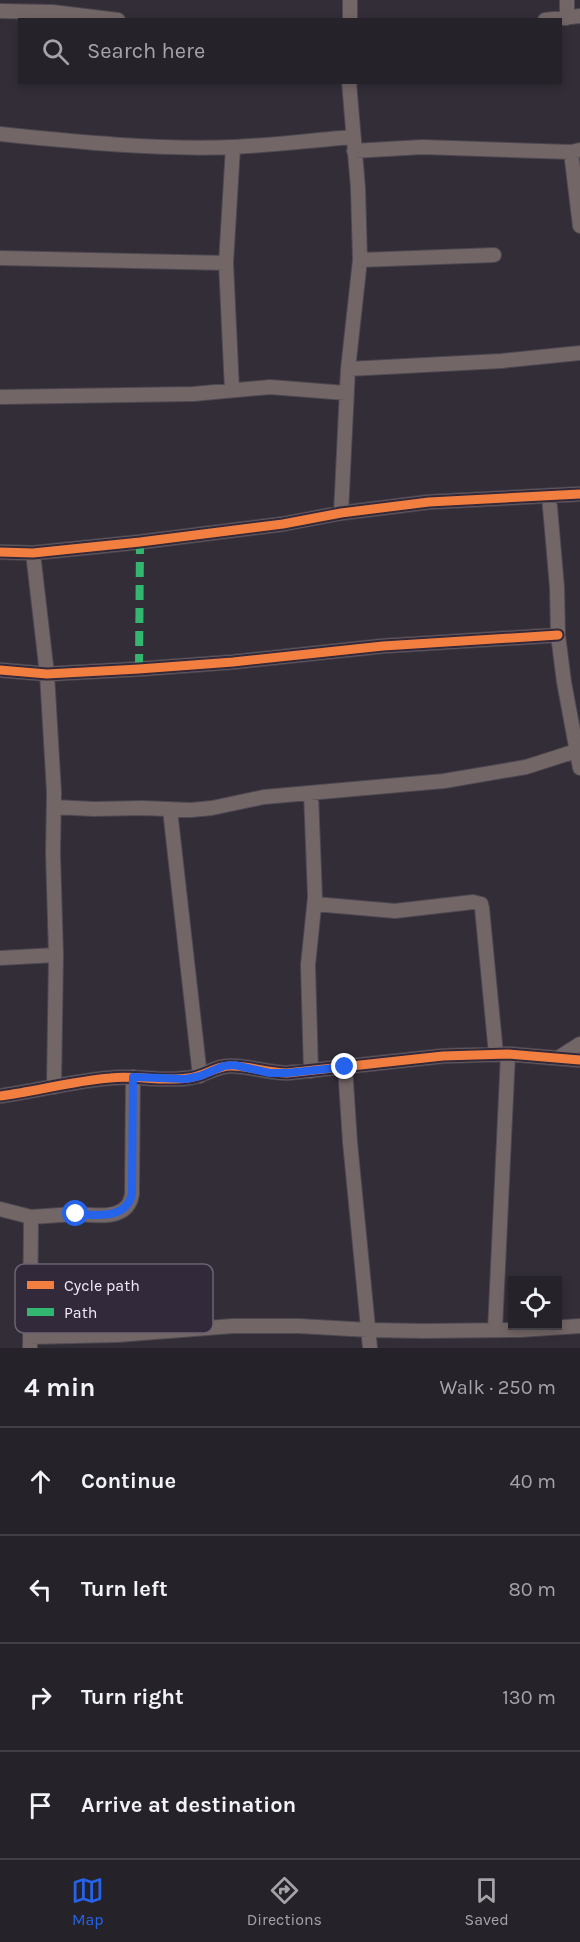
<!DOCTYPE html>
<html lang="en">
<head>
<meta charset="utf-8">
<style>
	:root { --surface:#262229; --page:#322f35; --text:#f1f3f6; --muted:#a4a4a8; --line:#423f46; --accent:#2563eb }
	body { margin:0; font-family:Karla,sans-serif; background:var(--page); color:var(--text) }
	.controls { position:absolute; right:18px; bottom:18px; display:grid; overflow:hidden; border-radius:0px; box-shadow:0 3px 9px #0003 }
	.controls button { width:54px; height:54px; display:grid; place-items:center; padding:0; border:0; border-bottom:2px solid var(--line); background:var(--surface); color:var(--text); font:30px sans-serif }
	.stop { position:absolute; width:18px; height:18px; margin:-14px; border:4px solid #2563eb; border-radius:50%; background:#fff }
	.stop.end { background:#2563eb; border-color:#fff; box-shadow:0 2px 6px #0008 }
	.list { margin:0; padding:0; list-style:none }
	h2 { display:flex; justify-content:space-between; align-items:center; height:78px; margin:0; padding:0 24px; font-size:26px }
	h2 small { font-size:20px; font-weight:400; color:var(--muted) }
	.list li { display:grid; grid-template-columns:39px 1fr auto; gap:18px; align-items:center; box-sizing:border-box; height:108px; padding:0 24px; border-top:2px solid var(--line) }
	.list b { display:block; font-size:22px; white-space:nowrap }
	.list em { font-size:20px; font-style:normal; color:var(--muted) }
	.icon { flex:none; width:33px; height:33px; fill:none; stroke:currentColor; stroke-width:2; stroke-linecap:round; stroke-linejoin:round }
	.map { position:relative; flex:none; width:580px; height:1348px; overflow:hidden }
	.search { position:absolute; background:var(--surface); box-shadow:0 3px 9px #0003; left:18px; right:18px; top:18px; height:66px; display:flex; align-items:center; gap:15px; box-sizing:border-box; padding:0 21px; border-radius:0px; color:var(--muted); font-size:22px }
	.sheet { height:510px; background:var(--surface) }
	nav { display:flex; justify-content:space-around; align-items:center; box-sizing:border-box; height:84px; border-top:2px solid var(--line); background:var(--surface); font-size:16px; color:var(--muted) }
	nav a { display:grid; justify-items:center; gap:3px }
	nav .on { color:var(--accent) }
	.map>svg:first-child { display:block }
</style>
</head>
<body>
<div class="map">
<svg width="580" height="1348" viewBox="0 0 580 1348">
	<rect width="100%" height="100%" fill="#322d37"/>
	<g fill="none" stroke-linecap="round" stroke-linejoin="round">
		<g stroke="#4d4851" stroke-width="16">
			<path id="street" d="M350 0V20
				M0 11 52 12 118 20
				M567 18V0
				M545 20 580 16
				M0 134C78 142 156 150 234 147 274 145 314 140 353 137
				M354 151 422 147 571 152 580 150
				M571 152 580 226
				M0 258 226 263
				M360 260 494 255
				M348 369 501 361 580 353
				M232 390 226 263 233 147
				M0 397 193 394 270 387 346 393
				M549 496 557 587 558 635 564 682 580 768
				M341 513 348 369 360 260 358 188 349 82
				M0 552 33 553 140 542 283 524 341 513 429 502 580 494
				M33 553 47 674 54 792 53 853 56 955 54 1087
				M0 670 47 674 139 669 233 662 383 646 558 635
				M54 807 94 809 142 808 191 810 212 808 264 797 444 781 526 767 576 751
				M170 810 200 1076
				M315 904 395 911 473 902 481 904 482 908 496 1054
				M0 958 56 955
				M558 1058 580 1044
				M345 1067 350 1142 370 1348
				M311 1071 308 965 315 897 311 793
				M0 1096C37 1091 73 1081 110 1078 136 1075 162 1082 188 1078 204 1077 216 1065 232 1066 250 1066 268 1073 287 1073L443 1056 508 1054 580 1060
				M0 1209 31 1217
				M495 1330 508 1054
				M30 1337 117 1335 233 1326H299L369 1330 423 1331 520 1330 580 1326
				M30 1348 31 1217C45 1216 60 1215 75 1214 90 1214 109 1219 123 1210 129 1206 131 1201 132 1194L133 1077"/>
		</g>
		<use href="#street" stroke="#736667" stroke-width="14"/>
		<path stroke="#33b770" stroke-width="8" stroke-dasharray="15 8" stroke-linecap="butt" d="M139 669 140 542"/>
		<g stroke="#32293b" stroke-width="13">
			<path id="cycleway" d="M0 552 33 553 140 542 283 524 341 513 429 502 580 494
				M0 670 47 674 139 669 233 662 383 646 558 635
				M0 1096C37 1091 73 1081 110 1078 136 1075 162 1082 188 1078 204 1077 216 1065 232 1066 250 1066 268 1073 287 1073L443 1056 508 1054 580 1060"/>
		</g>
		<use href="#cycleway" stroke="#f27e40" stroke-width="9"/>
	</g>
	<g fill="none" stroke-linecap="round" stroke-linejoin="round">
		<path stroke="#2563eb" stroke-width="8" d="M76 1214C97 1215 126 1220 132 1194L133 1077 186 1079 200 1076 224 1066 234 1065 270 1073H287L345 1067"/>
	</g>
	<rect x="15" y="1264" width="198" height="69" rx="9" fill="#32293b" stroke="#6b6373" stroke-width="1.5"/>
	<rect x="27" y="1281" width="27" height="8" fill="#f27e40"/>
	<rect x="27" y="1308" width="27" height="8" fill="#33b770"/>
	<g font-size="16" fill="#f0eaf6">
		<text x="64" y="1291">Cycle path</text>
		<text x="64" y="1318">Path</text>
	</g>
</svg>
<div class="controls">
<button><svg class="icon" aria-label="locate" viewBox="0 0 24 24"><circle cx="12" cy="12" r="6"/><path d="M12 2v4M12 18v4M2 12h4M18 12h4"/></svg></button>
</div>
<div class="stop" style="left:76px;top:1214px"></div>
<div class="stop end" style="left:345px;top:1067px"></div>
<div class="search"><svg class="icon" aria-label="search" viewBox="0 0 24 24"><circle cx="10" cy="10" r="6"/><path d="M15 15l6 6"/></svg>Search here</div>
</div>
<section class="sheet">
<h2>4 min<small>Walk · 250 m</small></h2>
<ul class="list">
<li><svg class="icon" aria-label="ahead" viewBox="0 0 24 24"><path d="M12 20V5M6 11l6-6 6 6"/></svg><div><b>Continue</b></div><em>40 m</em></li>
<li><svg class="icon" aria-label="left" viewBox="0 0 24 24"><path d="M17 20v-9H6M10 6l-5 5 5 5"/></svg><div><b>Turn left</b></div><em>80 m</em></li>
<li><svg class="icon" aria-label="right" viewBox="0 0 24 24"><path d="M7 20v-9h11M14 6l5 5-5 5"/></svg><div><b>Turn right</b></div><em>130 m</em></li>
<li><svg class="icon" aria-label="arrive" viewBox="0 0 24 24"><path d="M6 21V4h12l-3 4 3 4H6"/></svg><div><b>Arrive at destination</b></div></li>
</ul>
</section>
<nav>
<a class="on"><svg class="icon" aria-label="map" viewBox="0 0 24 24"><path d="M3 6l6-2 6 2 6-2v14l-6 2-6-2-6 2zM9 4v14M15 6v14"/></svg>Map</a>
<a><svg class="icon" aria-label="directions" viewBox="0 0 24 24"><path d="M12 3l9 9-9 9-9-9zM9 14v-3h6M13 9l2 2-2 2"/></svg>Directions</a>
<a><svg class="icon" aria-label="saved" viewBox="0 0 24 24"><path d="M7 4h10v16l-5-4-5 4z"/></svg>Saved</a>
</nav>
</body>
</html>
